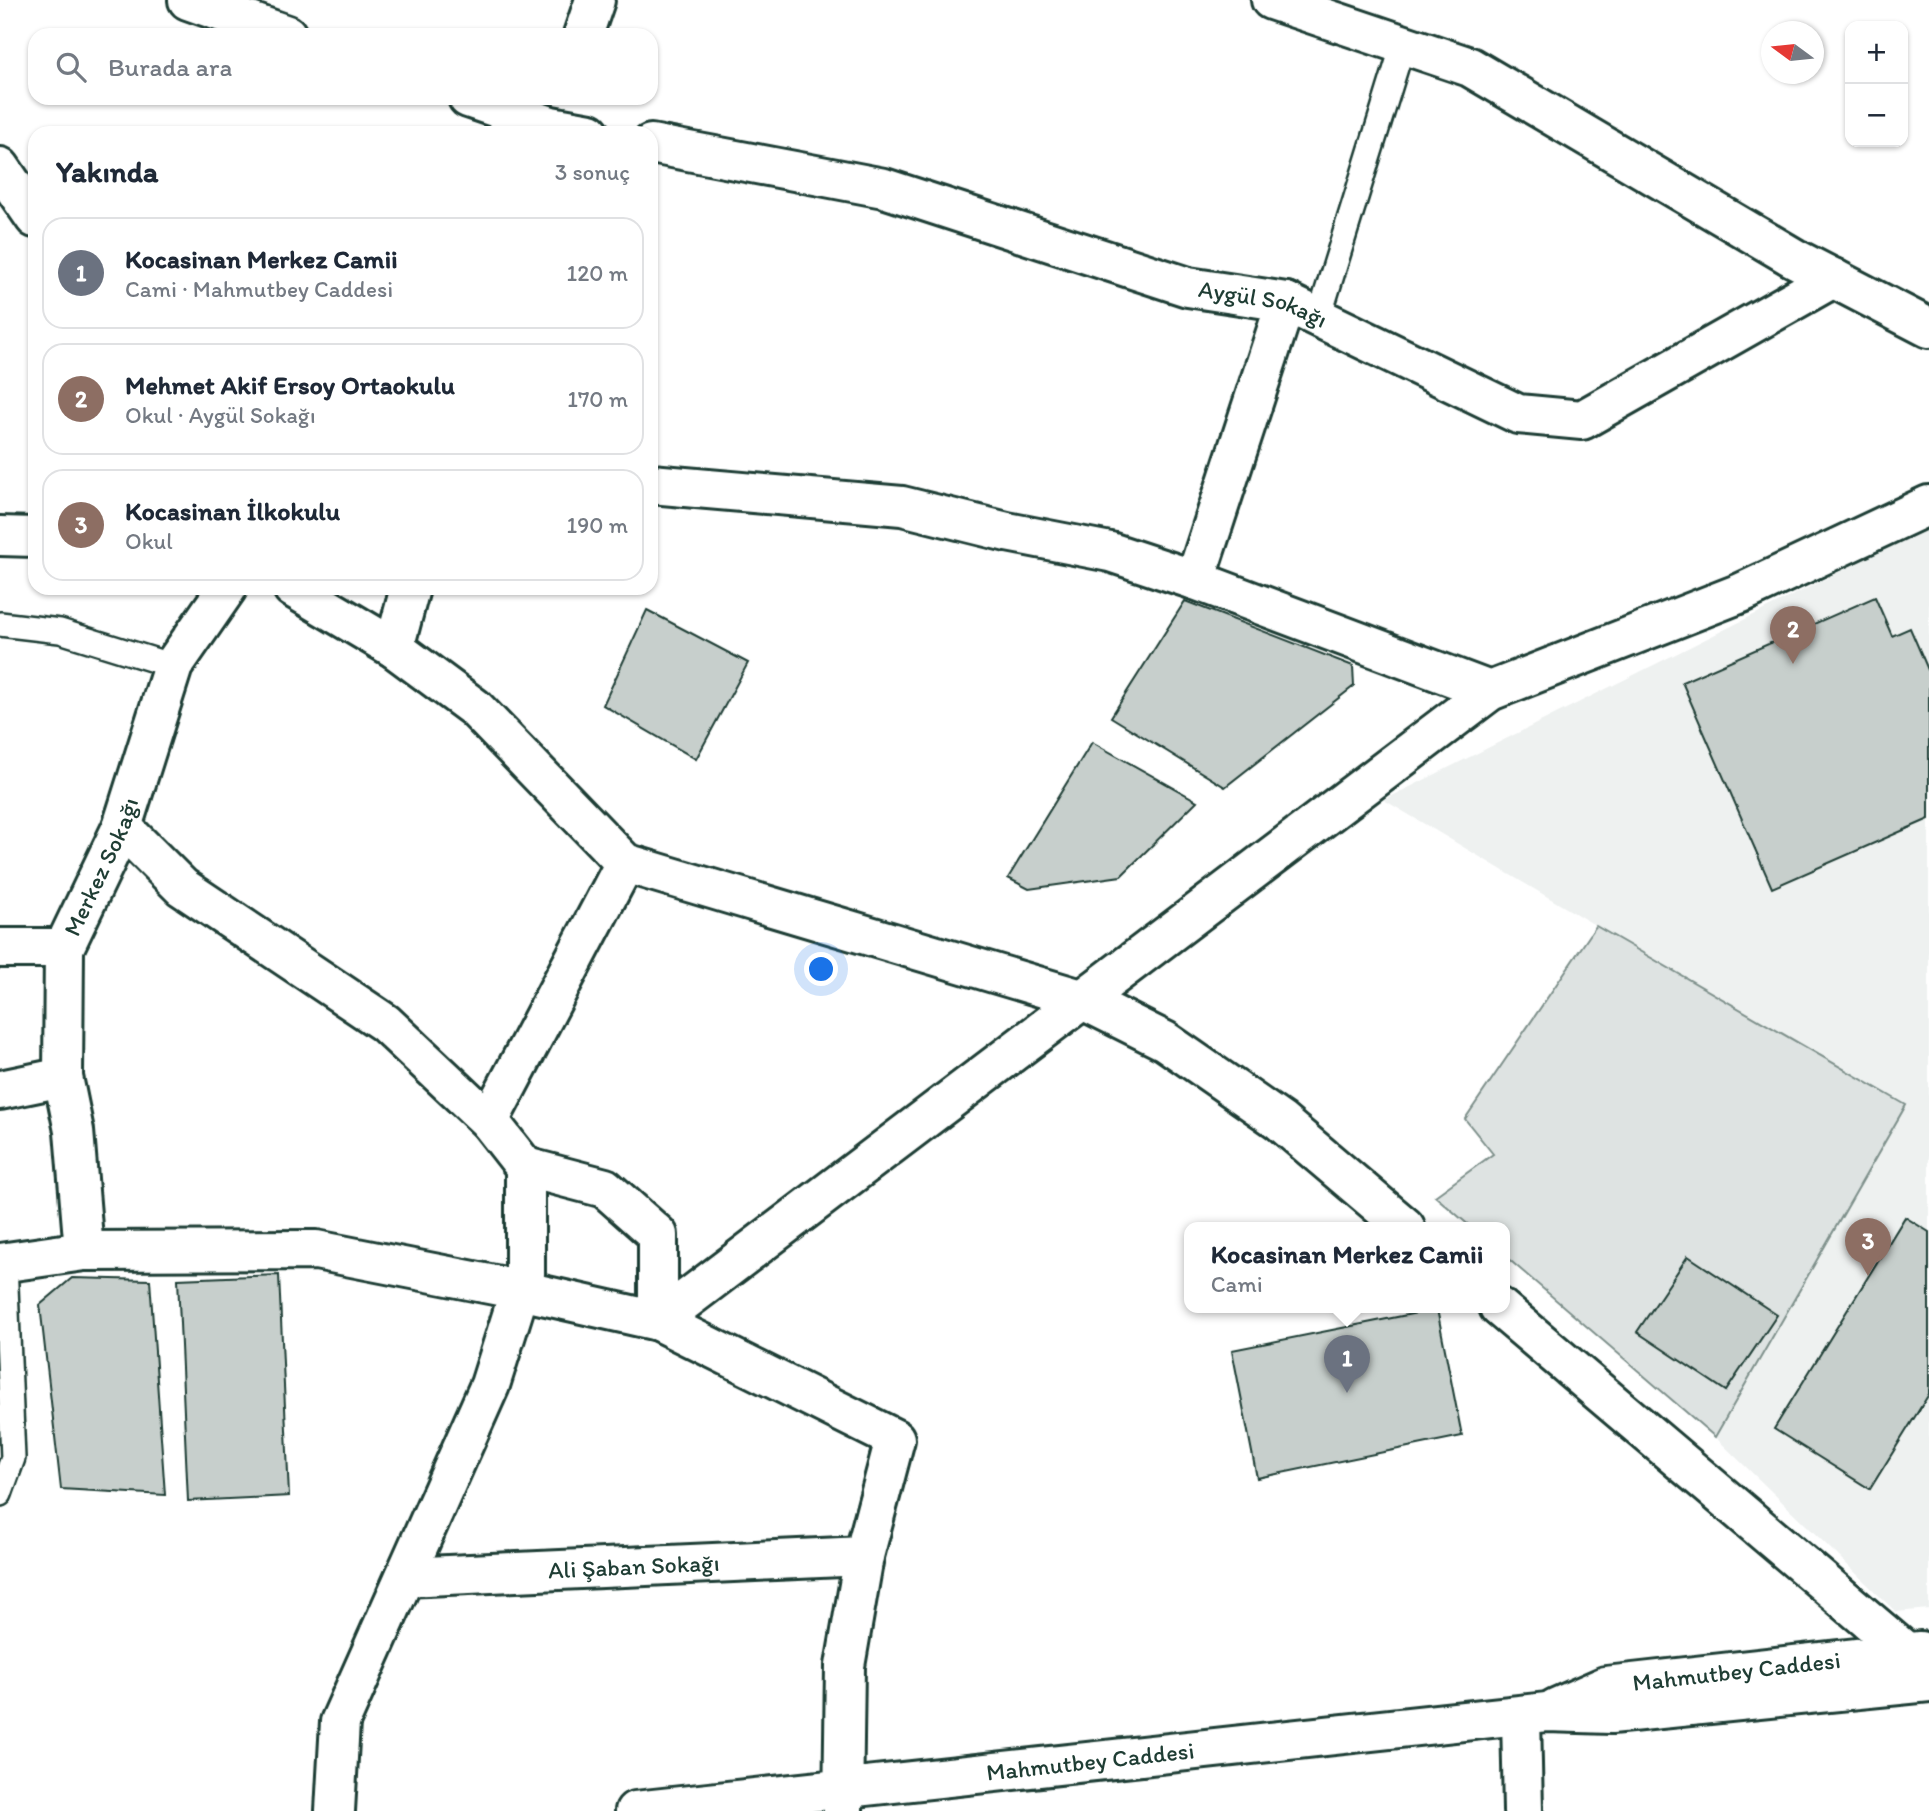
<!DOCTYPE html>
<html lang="tr">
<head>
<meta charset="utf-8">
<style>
	:root { --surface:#fff; --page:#f2f2f3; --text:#1f2937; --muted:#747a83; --line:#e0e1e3; --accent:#1f6fb2 }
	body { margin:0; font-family:Itim,sans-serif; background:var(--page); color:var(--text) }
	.controls { position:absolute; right:21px; top:21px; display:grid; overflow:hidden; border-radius:14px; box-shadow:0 2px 5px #0004 }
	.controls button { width:63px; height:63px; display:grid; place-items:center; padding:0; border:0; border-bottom:2px solid var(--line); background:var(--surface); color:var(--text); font:35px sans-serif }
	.compass { position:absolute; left:1761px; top:21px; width:63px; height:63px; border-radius:50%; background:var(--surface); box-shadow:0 2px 5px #0004; rotate:285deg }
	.you { position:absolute; left:822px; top:970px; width:24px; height:24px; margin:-18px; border:5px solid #fff; border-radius:50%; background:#1a73e8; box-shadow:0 0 0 10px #1a73e833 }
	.badge { display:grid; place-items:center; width:46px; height:46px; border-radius:50%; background:var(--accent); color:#fff; font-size:23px; font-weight:700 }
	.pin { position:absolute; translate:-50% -58px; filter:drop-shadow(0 2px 4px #0008) }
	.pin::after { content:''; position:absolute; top:37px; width:24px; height:21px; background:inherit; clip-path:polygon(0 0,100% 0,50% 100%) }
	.popup { position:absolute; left:1184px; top:1222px; width:326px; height:91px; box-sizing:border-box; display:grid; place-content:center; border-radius:14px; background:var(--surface); filter:drop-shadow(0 2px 5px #0005); font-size:23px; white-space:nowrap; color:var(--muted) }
	.popup b { font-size:26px; color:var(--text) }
	.popup::after { content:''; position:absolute; left:50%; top:100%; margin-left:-14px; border:14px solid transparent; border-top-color:var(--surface) }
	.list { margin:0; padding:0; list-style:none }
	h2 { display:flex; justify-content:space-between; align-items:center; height:91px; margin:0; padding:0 28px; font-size:30px }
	h2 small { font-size:23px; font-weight:400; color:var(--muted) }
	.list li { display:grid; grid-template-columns:46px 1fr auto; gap:21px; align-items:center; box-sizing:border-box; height:112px; margin:0 14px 14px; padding:0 14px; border:2px solid var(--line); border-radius:21px }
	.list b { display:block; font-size:26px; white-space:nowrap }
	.list p { margin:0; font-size:23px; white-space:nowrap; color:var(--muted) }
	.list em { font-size:23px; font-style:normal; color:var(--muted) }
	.icon { flex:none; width:38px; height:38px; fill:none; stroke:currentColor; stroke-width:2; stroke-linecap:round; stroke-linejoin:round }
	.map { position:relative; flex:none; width:1929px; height:1811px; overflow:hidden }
	.search { position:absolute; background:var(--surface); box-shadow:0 2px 5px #0004; left:28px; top:28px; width:630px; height:77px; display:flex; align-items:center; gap:18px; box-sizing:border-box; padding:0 24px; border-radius:21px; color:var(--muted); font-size:26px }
	.panel { position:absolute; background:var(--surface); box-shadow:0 2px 5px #0004; left:28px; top:126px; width:630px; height:469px; border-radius:21px }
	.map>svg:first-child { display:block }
</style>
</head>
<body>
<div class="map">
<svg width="1929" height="1811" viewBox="0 0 1929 1811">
	<rect width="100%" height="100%" fill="#fff"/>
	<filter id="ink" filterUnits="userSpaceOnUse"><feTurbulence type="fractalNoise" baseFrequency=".0143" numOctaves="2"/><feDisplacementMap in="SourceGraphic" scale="14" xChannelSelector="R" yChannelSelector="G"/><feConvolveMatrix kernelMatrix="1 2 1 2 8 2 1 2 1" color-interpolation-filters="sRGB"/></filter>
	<g filter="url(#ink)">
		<path fill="#eef1f0" d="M1929 527V1609L1896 1612 1715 1437 1905 1105 1674 972 1384 800Z"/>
		<path fill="#dee3e2" stroke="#7e908b" stroke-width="2" d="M1596 926 1906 1105 1715 1437 1505 1256 1504 1227H1471L1435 1196 1493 1154 1465 1119Z"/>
		<path fill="#c7cfcc" stroke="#1f3d34" stroke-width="2" d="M1875 597 1892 636 1910 628 1929 672V819L1772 888 1682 682Z
			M1185 601 1353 666 1354 686 1225 787 1111 717Z
			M647 610 748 663 696 759 603 705Z
			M1092 742 1197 801 1121 876 1029 889 1008 878Z
			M1905 1217 1929 1232V1394L1870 1489 1774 1429Z
			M1688 1256 1777 1315 1726 1391 1637 1332Z
			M279 1275 289 1496 188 1501 178 1279Z
			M72 1278 150 1280 165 1495 61 1489 40 1305Z
			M1437 1309 1462 1436 1257 1478 1232 1350Z"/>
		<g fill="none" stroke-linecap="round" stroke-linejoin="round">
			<g stroke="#1f3d34" stroke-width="28">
				<path id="lane" d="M1319 317 1403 45
					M0 624 60 631 173 666
					M0 1494 13 1458 5 1262"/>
			</g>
			<g stroke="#1f3d34" stroke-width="44">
				<g id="street">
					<path d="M188 0 287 35"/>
					<path d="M1271 0 1470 67 1794 258 1929 328"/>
					<path d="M583 35 595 0"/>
					<path d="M468 98 551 126 590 133"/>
					<path id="s1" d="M651 144 884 188 1188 287 1286 302 1518 414 1582 420 1833 278"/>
					<path d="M651 484 902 506 1007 532 1110 552 1195 580 1490 691"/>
					<path d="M0 536 35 537"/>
					<path d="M1195 580 1286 302"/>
					<path d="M394 648 410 588"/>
					<path d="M122 827 182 887 385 1023 489 1121 525 1167V1274L490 1385 340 1722 335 1811"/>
					<path d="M0 948H64"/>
					<path d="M0 1090 63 1077"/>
					<path d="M489 1121 625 863"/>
					<path d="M525 1167 605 1188 658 1235V1321"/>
					<path id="s2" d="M84 1251 74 1131 63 1077 64 948 122 827 173 666 227 588"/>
					<path d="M0 1263 84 1251 316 1250 520 1290 658 1321 895 1439 864 1556 845 1666 843 1811"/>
					<path d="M658 1321 1490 691 1741 593 1929 505"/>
					<path id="s3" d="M405 1577 864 1556"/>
					<path d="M1521 1716 1523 1811"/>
				</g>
			</g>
			<g stroke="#1f3d34" stroke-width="44">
				<g id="secondary">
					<path d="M0 167 35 218"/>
					<path d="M293 588 394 648 475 708 625 863 1081 999 1165 1041 1280 1121 1405 1227"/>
					<path d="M1499 1307 1906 1652"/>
					<path id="s4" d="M1556 1708 1606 1686 1920 1651"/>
					<path id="s5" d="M635 1811 1547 1712 1611 1714 1929 1682"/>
				</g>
			</g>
			<use href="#lane" stroke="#fff" stroke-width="23"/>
			<use href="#street" stroke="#fff" stroke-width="38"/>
			<use href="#secondary" stroke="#fff" stroke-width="38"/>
		</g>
	</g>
	<g text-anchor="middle" stroke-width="5" stroke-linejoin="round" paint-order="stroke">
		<g font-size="24" fill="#1f3d34" stroke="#fff">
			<text dy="8" stroke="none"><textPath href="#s1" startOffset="634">Aygül Sokağı</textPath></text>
			<text dy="8" stroke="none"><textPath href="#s2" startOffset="394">Merkez Sokağı</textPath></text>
			<text dy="8" stroke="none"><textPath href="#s3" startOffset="229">Ali Şaban Sokağı</textPath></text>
			<text dy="8" stroke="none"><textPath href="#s4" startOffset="186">Mahmutbey Caddesi</textPath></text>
			<text dy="8" stroke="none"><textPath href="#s5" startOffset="458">Mahmutbey Caddesi</textPath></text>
		</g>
	</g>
</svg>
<div class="controls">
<button>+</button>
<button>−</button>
</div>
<svg class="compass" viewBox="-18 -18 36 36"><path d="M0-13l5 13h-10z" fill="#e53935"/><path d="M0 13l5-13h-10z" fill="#747a83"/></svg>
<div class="you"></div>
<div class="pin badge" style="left:1347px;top:1393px;background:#6b7280">1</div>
<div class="popup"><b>Kocasinan Merkez Camii</b>Cami</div>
<div class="pin badge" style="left:1793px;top:664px;background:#8d6e63">2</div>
<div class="pin badge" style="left:1868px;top:1276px;background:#8d6e63">3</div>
<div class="search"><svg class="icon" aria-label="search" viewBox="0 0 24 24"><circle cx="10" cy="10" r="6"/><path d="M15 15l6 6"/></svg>Burada ara</div>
<section class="panel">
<h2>Yakında<small>3 sonuç</small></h2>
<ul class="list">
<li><span class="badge" style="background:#6b7280">1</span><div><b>Kocasinan Merkez Camii</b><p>Cami · Mahmutbey Caddesi</p></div><em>120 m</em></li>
<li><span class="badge" style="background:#8d6e63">2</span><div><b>Mehmet Akif Ersoy Ortaokulu</b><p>Okul · Aygül Sokağı</p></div><em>170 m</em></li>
<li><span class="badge" style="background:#8d6e63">3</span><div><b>Kocasinan İlkokulu</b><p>Okul</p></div><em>190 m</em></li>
</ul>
</section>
</div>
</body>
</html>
